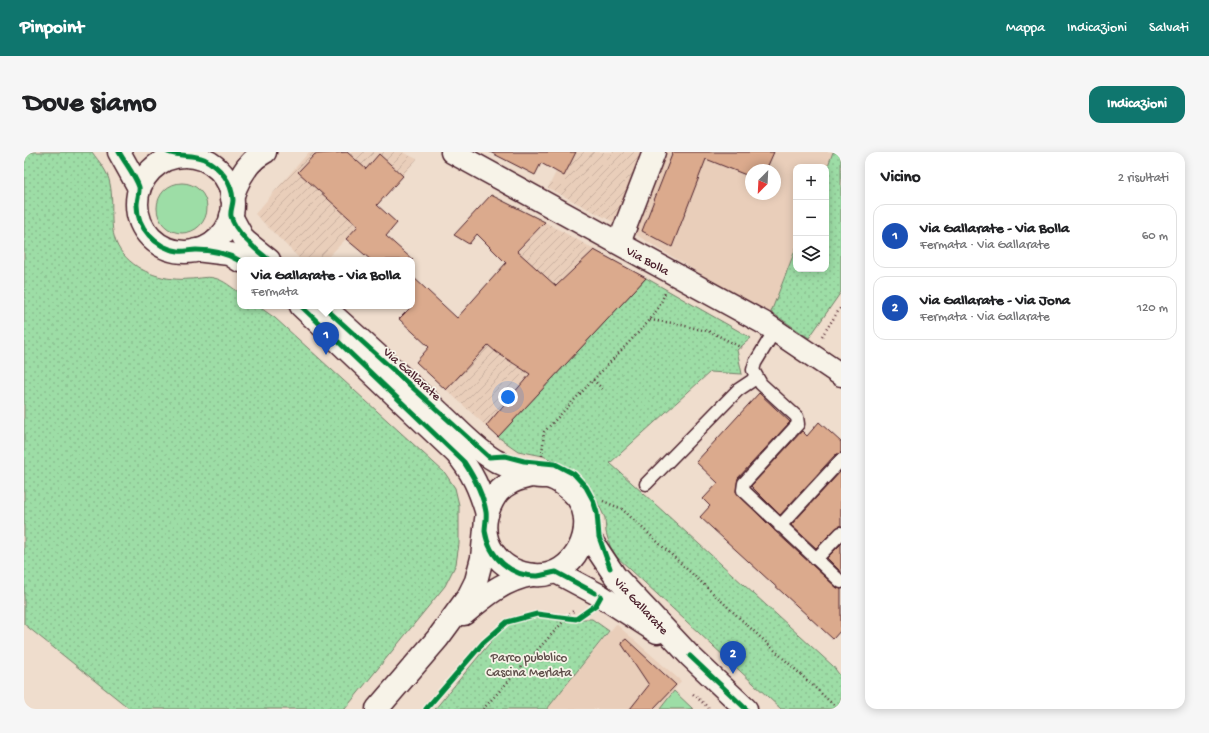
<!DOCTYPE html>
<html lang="it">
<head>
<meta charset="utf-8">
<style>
	:root { --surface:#fff; --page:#f6f6f6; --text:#202124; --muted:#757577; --line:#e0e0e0; --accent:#0f766e }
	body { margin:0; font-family:"Gochi Hand",sans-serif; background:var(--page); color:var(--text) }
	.controls { position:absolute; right:12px; top:12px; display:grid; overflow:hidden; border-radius:8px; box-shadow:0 2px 10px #0003 }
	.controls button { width:36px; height:36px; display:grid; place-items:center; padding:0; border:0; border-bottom:1px solid var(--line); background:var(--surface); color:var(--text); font:20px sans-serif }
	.compass { position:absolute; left:721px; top:12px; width:36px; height:36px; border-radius:50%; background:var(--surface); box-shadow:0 2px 10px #0003; rotate:204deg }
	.you { position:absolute; left:484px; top:245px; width:14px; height:14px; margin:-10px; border:3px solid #fff; border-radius:50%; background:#1a73e8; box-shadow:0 0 0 6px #1a73e833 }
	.badge { display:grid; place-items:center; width:26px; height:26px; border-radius:50%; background:var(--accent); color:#fff; font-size:13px; font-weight:700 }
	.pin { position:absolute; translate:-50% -33px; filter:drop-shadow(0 1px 2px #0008) }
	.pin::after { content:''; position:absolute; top:21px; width:14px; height:12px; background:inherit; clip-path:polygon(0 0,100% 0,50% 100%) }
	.popup { position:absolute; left:213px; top:105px; width:178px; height:52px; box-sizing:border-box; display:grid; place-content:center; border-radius:8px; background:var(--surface); filter:drop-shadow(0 1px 3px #0005); font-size:13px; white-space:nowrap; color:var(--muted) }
	.popup b { font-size:15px; color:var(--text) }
	.popup::after { content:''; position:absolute; left:50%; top:100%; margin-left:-8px; border:8px solid transparent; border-top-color:var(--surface) }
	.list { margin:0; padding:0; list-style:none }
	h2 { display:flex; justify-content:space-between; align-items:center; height:52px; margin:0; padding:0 16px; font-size:17px }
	h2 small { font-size:13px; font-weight:400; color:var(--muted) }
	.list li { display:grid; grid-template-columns:26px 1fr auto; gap:12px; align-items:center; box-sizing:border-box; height:64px; margin:0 8px 8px; padding:0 8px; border:1px solid var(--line); border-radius:12px }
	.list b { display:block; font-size:15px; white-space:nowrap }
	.list p { margin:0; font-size:13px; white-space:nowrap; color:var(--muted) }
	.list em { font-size:13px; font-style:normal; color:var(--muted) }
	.icon { flex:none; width:22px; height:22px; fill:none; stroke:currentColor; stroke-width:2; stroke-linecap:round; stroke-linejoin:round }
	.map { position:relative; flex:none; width:817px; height:557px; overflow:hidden; border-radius:12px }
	header { display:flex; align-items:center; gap:24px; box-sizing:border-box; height:56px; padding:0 20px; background:var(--accent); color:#fff }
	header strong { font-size:19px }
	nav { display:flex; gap:22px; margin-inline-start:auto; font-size:14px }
	.intro { display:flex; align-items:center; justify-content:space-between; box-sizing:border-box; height:96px; padding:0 24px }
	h1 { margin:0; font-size:28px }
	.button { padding:10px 18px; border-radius:12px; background:var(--accent); color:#fff; font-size:14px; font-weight:700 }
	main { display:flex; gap:24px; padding:0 24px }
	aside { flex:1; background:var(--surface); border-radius:12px; box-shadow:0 2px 10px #0003 }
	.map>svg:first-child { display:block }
</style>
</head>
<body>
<header>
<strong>Pinpoint</strong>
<nav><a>Mappa</a><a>Indicazioni</a><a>Salvati</a></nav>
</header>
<div class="intro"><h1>Dove siamo</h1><a class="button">Indicazioni</a></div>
<main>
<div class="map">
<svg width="817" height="557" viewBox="0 0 817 557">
	<defs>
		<pattern id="industrial-furrows" width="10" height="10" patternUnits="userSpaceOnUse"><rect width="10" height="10" fill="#e9ceba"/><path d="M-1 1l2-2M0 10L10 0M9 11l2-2" fill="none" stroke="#c9b0a0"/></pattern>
		<pattern id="park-dots" width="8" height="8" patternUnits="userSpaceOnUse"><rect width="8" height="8" fill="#9ddda6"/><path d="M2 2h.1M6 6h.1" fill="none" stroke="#89bd8f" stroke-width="1.8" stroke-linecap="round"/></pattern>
	</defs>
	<rect width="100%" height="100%" fill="#efddcd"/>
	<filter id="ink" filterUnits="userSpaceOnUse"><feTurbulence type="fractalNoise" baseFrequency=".025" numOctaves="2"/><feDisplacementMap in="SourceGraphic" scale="8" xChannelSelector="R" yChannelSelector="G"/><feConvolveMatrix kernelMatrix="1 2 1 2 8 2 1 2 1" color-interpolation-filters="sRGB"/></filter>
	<g filter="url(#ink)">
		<path fill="#e9ceba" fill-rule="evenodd" d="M630 0H809L802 19V15H772V96L747 160 715 145 601 76ZM727 18H751V42H727Z
			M592 472 657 529 636 557H523Z"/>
		<path fill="url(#industrial-furrows)" d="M285 0H378L393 7 322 87 301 108H277L231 62Z
			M542 0H630L601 76 524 36Z
			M521 70 622 126 474 285 392 210Z"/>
		<path fill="#9ddda6" stroke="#747e68" d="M133 56a25 25 0 1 1 50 0a25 25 0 1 1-50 0Z
			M650 539 669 557H636Z"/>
		<path fill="url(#park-dots)" stroke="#747e68" d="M0 0H68C75 10 84 19 86 32 91 55 82 82 99 102 116 122 142 129 166 127 173 127 183 124 190 126 200 128 208 136 216 141V154H234L251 166 421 321 431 336 435 353V392L432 412 421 434 321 557H106L0 472Z
			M809 0H817V140L785 186 747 160 772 96V117H802V19Z
			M622 126 727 186 713 198 718 222 686 220 586 311 809 514 817 525V557H757L593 405 586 394 582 380 581 366 572 347 545 316 519 304 494 299 474 285Z
			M505 463H519L539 467H568L585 479 523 557H411L479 475 491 466Z"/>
		<path fill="#dbaa8d" stroke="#4a1f2b" d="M323 0 342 17 355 2 379 24 353 53 373 71 362 84 389 108H347L322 87 334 74 274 20 291 2Z
			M466 0H552L540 24 517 11 511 23Z
			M649 0H750L742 18H727V25L682 7 648 95 618 79Z
			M467 43 521 70 493 99 532 134 570 98 622 126 474 285 462 274 506 222 472 200 464 193 422 238 392 210 405 195 375 167 388 154V124L433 166 482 111 453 82 445 92 430 83Z
			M735 241 766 270 714 326 712 340 751 379 812 435 817 437V478L809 487 676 365 686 354 679 347 694 331 672 310Z
			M795 270 817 290V301L811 303 756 363 727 334 778 279 783 284Z
			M817 319V374L812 376 792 396 767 373Z
			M817 392V420L803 406Z
			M602 487 652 533 629 557H606L625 533 597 491Z"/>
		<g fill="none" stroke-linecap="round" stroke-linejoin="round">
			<g stroke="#4a1f2b" stroke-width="15">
				<path id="lane" d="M751 178 731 211 729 218 737 232 773 265 774 272 720 331 719 338 817 430
					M622 332 714 238 729 228 731 223
					M756 374 817 308
					M792 407 817 381"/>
			</g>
			<g stroke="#4a1f2b" stroke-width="25">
				<g id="street">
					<path id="s1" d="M428 0 740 171 817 223"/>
					<path d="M163 3 167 0"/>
					<path d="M208 46C214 27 223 9 241 0"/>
					<path d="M595 91 630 0"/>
				</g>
			</g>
			<g stroke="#4a1f2b" stroke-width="25">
				<path id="secondary" d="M440 462C461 444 480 428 508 423
					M353 557 414 486 444 445 452 429 458 406 461 377"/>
			</g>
			<g stroke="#4a1f2b" stroke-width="25">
				<g id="primary">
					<path d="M95 0 115 36"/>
					<circle cx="161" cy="52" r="48"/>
					<path d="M207 64 220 88 245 108"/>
					<path d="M172 98 205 102 216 109"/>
					<path d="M277 154 432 301C448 319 456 338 463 362"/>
					<path d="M299 154C338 189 377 224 415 260 433 276 451 297 472 309 483 314 497 321 508 324 513 325 518 325 523 325 534 327 546 337 553 345 575 376 550 426 511 423 475 421 451 388 466 354 469 347 474 339 480 335 489 328 498 326 508 324"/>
					<path id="s2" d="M561 379 591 424 666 504 722 557"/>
					<path d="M532 420 577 444 633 480"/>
				</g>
			</g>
			<path stroke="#4a1f2b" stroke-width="2.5" stroke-dasharray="1 3" stroke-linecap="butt" d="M626 168 649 171 687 180 720 197
				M798 184 817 155
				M569 228 580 238
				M518 304 520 280 626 168 635 155 641 141
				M579 349 598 357 814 557
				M669 542 686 557
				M459 557 550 458"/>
			<use href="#lane" stroke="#f7f3e8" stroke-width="12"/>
			<use href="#street" stroke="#f7f3e8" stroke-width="22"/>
			<use href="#secondary" stroke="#f7f3e8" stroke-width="22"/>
			<use href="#primary" stroke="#f7f3e8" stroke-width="22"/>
			<g stroke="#f7f3e8" stroke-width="8">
				<path id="cycleway" d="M95 0C101 11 111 23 115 35 116 39 113 47 113 53 113 76 132 96 154 99 160 100 166 98 172 98 188 98 203 101 216 109
					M144 0C155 5 168 2 180 7 196 15 208 30 209 48 209 53 206 59 207 64 210 79 233 99 245 108
					M277 154 440 310C450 325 459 342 462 360 463 366 461 373 461 379 465 405 487 425 514 424 520 423 526 421 532 420L571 441
					M299 154 465 305 481 304 500 309 531 312 550 322 562 335 569 348 573 361 575 385 586 416
					M666 504 722 557
					M402 557 459 491 483 470 513 462 552 467 572 453 577 444"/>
			</g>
			<use href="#cycleway" stroke="#00873e" stroke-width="5"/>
		</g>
	</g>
	<g text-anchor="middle" stroke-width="3.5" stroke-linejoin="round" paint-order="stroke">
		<g font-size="13" fill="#4a1f2b" stroke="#f7f3e8">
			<text dy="5" stroke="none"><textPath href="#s1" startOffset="224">Via Bolla</textPath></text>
			<text transform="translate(389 221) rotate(42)" y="5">Via Gallarate</text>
			<text dy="5" stroke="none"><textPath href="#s2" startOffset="94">Via Gallarate</textPath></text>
		</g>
		<g font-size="13" fill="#5f4e4a" stroke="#f7f3e8">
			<text x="505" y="509">Parco pubblico<tspan x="505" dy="15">Cascina Merlata</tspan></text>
		</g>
	</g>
</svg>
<div class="controls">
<button>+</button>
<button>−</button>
<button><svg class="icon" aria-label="layers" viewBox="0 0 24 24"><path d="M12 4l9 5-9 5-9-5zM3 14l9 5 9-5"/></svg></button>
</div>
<svg class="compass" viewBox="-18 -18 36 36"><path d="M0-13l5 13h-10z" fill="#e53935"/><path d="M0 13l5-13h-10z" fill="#757577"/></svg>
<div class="you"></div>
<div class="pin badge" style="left:302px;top:203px;background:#1a4fb4">1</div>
<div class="popup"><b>Via Gallarate - Via Bolla</b>Fermata</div>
<div class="pin badge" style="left:709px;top:522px;background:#1a4fb4">2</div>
</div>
<aside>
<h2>Vicino<small>2 risultati</small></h2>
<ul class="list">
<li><span class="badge" style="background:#1a4fb4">1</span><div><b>Via Gallarate - Via Bolla</b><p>Fermata · Via Gallarate</p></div><em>60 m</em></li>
<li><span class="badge" style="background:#1a4fb4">2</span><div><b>Via Gallarate - Via Jona</b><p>Fermata · Via Gallarate</p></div><em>120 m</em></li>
</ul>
</aside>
</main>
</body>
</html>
